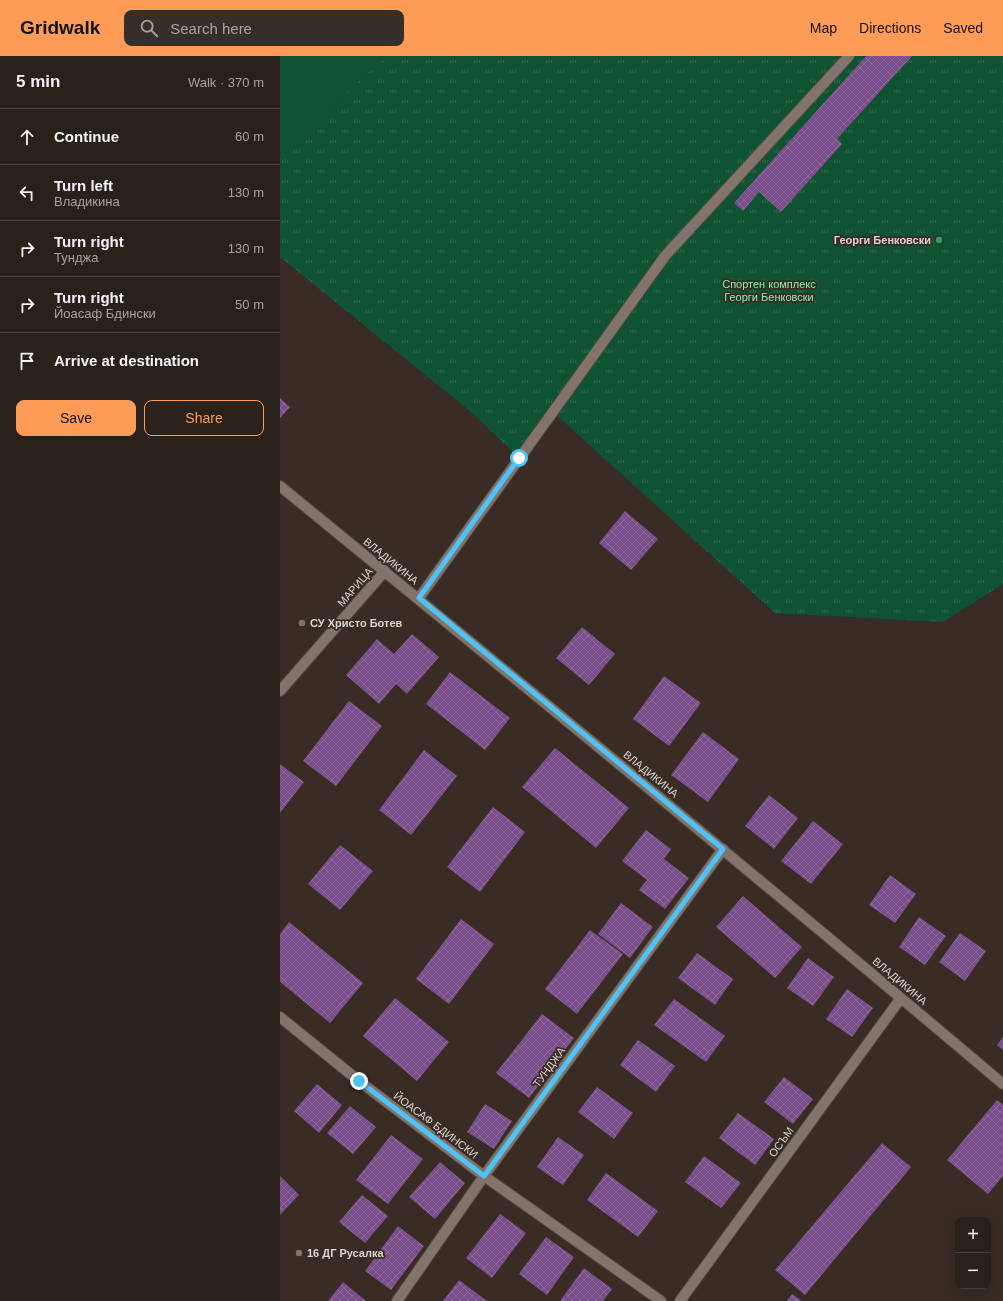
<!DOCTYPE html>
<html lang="en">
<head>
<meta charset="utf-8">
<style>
	:root { --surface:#2a211b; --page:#362e28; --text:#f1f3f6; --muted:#a5a3a3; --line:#463e3a; --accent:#fe9c57 }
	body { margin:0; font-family:Arial,sans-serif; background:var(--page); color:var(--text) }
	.controls { position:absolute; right:12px; bottom:12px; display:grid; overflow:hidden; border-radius:8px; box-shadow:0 4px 16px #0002 }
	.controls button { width:36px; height:36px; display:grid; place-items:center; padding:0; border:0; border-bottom:1px solid var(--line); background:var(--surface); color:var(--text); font:20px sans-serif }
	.stop { position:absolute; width:12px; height:12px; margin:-9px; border:3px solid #4fc3f7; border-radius:50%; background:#fff }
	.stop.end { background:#4fc3f7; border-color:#fff; box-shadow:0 1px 4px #0008 }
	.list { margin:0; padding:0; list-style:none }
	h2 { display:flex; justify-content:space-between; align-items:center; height:52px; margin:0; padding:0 16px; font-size:17px }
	h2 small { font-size:13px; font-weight:400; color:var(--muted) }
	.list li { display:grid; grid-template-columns:26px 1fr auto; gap:12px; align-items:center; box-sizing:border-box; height:56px; padding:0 16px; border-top:1px solid var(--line) }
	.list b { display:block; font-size:15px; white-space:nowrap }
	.list p { margin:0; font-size:13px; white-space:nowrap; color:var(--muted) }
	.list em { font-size:13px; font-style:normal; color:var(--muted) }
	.actions { display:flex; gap:8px; padding:12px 16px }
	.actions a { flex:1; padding:9px 0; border:1px solid var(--accent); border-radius:8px; text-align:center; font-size:14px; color:var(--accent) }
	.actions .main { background:var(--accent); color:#111 }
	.icon { flex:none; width:22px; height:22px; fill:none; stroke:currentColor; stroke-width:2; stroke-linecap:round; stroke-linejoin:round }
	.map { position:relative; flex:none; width:723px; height:1245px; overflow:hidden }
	header { display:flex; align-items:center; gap:24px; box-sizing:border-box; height:56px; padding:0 20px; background:var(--accent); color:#111 }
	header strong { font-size:19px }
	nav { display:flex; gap:22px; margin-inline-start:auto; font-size:14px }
	.search { width:280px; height:36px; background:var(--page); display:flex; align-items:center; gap:10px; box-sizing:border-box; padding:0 14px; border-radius:8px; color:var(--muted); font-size:15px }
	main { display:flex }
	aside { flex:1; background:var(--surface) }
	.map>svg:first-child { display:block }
</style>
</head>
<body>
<header>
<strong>Gridwalk</strong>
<div class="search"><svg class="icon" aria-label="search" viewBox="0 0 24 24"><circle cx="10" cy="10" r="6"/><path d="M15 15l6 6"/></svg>Search here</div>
<nav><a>Map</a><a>Directions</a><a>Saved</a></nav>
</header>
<main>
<aside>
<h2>5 min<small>Walk · 370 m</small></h2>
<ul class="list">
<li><svg class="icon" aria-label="ahead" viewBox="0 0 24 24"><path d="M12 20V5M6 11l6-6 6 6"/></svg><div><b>Continue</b></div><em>60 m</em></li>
<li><svg class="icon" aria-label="left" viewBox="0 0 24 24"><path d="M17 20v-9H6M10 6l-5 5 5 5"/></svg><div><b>Turn left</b><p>Владикина</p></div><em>130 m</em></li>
<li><svg class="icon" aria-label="right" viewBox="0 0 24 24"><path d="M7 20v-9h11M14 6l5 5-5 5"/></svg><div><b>Turn right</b><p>Тунджа</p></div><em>130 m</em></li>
<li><svg class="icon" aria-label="right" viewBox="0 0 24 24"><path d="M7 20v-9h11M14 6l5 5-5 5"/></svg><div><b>Turn right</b><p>Йоасаф Бдински</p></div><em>50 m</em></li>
<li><svg class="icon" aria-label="arrive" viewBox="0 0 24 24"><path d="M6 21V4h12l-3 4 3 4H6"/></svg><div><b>Arrive at destination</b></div></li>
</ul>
<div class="actions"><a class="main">Save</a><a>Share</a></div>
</aside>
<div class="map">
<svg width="723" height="1245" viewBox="0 0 723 1245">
	<defs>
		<pattern id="park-tufts" width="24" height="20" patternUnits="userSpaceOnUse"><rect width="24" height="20" fill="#0f5332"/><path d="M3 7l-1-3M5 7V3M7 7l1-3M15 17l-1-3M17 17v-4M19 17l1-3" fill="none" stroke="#326b4f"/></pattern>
		<pattern id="building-cross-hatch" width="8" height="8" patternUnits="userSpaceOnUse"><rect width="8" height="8" fill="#7a4e8a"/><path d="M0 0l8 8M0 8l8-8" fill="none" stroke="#8c6799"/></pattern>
	</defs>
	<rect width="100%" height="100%" fill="#382c24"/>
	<path fill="#0f5332" d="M0 0H106L0 98Z"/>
	<path fill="url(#park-tufts)" d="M106 0H723V528L663 566 495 557 273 356 239 402 190 355 0 201V98Z"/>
	<path fill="url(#building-cross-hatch)" d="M586 0H632L557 83 562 88 501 156 479 136 463 155 454 147Z
		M0 342 10 351 0 362Z
		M345 455 378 483 351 514 319 487Z
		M302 571 335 598 309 629 276 602Z
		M132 578 159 601 127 638 116 628 99 648 66 619 97 583 114 598Z
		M170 616 230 662 205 694 146 648Z
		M384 620 421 647 389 690 353 663Z
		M69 645 102 670 56 730 23 705Z
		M423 676 459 703 428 746 391 719Z
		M275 692 349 752 316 792 242 731Z
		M144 694 177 720 131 779 99 754Z
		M0 708 24 726 0 757Z
		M489 739 518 762 494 793 465 770Z
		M213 751 245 776 200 836 167 811Z
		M533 765 563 788 531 828 501 805Z
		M366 774 391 793 384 803 409 822 385 853 359 834 367 824 342 805Z
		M60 789 93 815 60 854 28 828Z
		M610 819 636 838 615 867 589 849Z
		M463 840 522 891 495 922 436 871Z
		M341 847 373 871 350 902 318 878Z
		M639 861 666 880 645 909 619 891Z
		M181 863 214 888 169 948 136 923Z
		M9 866 83 927 50 967 0 926V878Z
		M310 874 343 898 297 958 265 933Z
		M680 877 706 895 685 925 659 906Z
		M417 897 453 923 435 949 398 922Z
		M528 902 554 921 533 950 507 932Z
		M567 933 593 952 572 981 546 963Z
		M115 942 169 986 137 1025 83 980Z
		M394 943 445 980 426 1006 374 969Z
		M262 958 294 982 249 1042 216 1017Z
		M723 981V994L717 989Z
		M358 984 395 1010 376 1036 340 1009Z
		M504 1021 533 1043 513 1068 484 1046Z
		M37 1028 62 1049 39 1077 14 1055Z
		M317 1031 353 1057 334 1083 298 1056Z
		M717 1044 723 1049V1120L708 1138 667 1104Z
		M205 1048 232 1065 214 1093 187 1076Z
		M70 1050 96 1071 73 1098 47 1077Z
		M458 1057 494 1083 475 1109 439 1082Z
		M111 1079 143 1103 108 1148 76 1124Z
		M278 1081 304 1099 283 1129 257 1111Z
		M602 1087 631 1111 525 1239 495 1214Z
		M424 1100 461 1127 441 1152 405 1126Z
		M160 1106 185 1127 155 1163 129 1141Z
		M326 1117 378 1155 358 1181 307 1144Z
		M0 1120 19 1139 0 1159Z
		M82 1139 108 1160 85 1187 59 1166Z
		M220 1158 246 1177 212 1222 186 1202Z
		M118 1170 144 1190 111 1234 85 1215Z
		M266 1181 294 1201 267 1239 239 1218Z
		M304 1212 332 1233 323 1245H280Z
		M179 1224 207 1245H163Z
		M63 1226 86 1245H48Z
		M512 1238 522 1245H507Z"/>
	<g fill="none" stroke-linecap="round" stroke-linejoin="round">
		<g stroke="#544a44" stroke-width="12">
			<path id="street" d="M0 430C242 628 484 826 723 1028
				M139 542 385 200 569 0
				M0 635 105 515
				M0 961 79 1025 204 1120 381 1245
				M117 1245 204 1120 443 793
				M400 1245 621 942"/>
		</g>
		<use href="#street" stroke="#82746a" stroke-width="10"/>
	</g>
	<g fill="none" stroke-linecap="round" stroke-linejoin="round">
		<path stroke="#4fc3f7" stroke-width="5" d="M79 1025 204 1120 443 793 139 542 239 402"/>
	</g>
	<circle fill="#2e9e5b" stroke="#382c24" stroke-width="1.5" cx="659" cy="184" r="4"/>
	<g fill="#8d6e63" stroke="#382c24" stroke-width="1.5">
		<circle cx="22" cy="567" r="4"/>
		<circle cx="19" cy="1197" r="4"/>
	</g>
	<g text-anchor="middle" stroke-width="3.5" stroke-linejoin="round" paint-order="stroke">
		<g font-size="11" font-weight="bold" fill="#ddd5d0" stroke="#382c24" text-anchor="start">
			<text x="651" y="188" text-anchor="end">Георги Бенковски</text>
			<text x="30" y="571">СУ Христо Ботев</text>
			<text x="27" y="1201">16 ДГ Русалка</text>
		</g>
		<g font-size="11" fill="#84efb1" stroke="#382c24">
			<text x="489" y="232">Спортен комплекс<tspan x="489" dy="13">Георги Бенковски</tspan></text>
		</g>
		<g font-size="11" fill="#ddd5d0" stroke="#382c24">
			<text transform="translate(111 505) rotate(39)" y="4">ВЛАДИКИНА</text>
			<text transform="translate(75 531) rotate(-49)" y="4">МАРИЦА</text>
			<text transform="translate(371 718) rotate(39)" y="4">ВЛАДИКИНА</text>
			<text transform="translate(620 925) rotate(40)" y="4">ВЛАДИКИНА</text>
			<text transform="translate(269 1011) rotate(-54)" y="4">ТУНДЖА</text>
			<text transform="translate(156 1069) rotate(37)" y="4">ЙОАСАФ БДИНСКИ</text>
			<text transform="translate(501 1086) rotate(-54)" y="4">ОСЪМ</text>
		</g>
	</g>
</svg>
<div class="controls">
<button>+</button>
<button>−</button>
</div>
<div class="stop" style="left:239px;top:402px"></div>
<div class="stop end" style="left:79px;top:1025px"></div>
</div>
</main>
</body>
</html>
